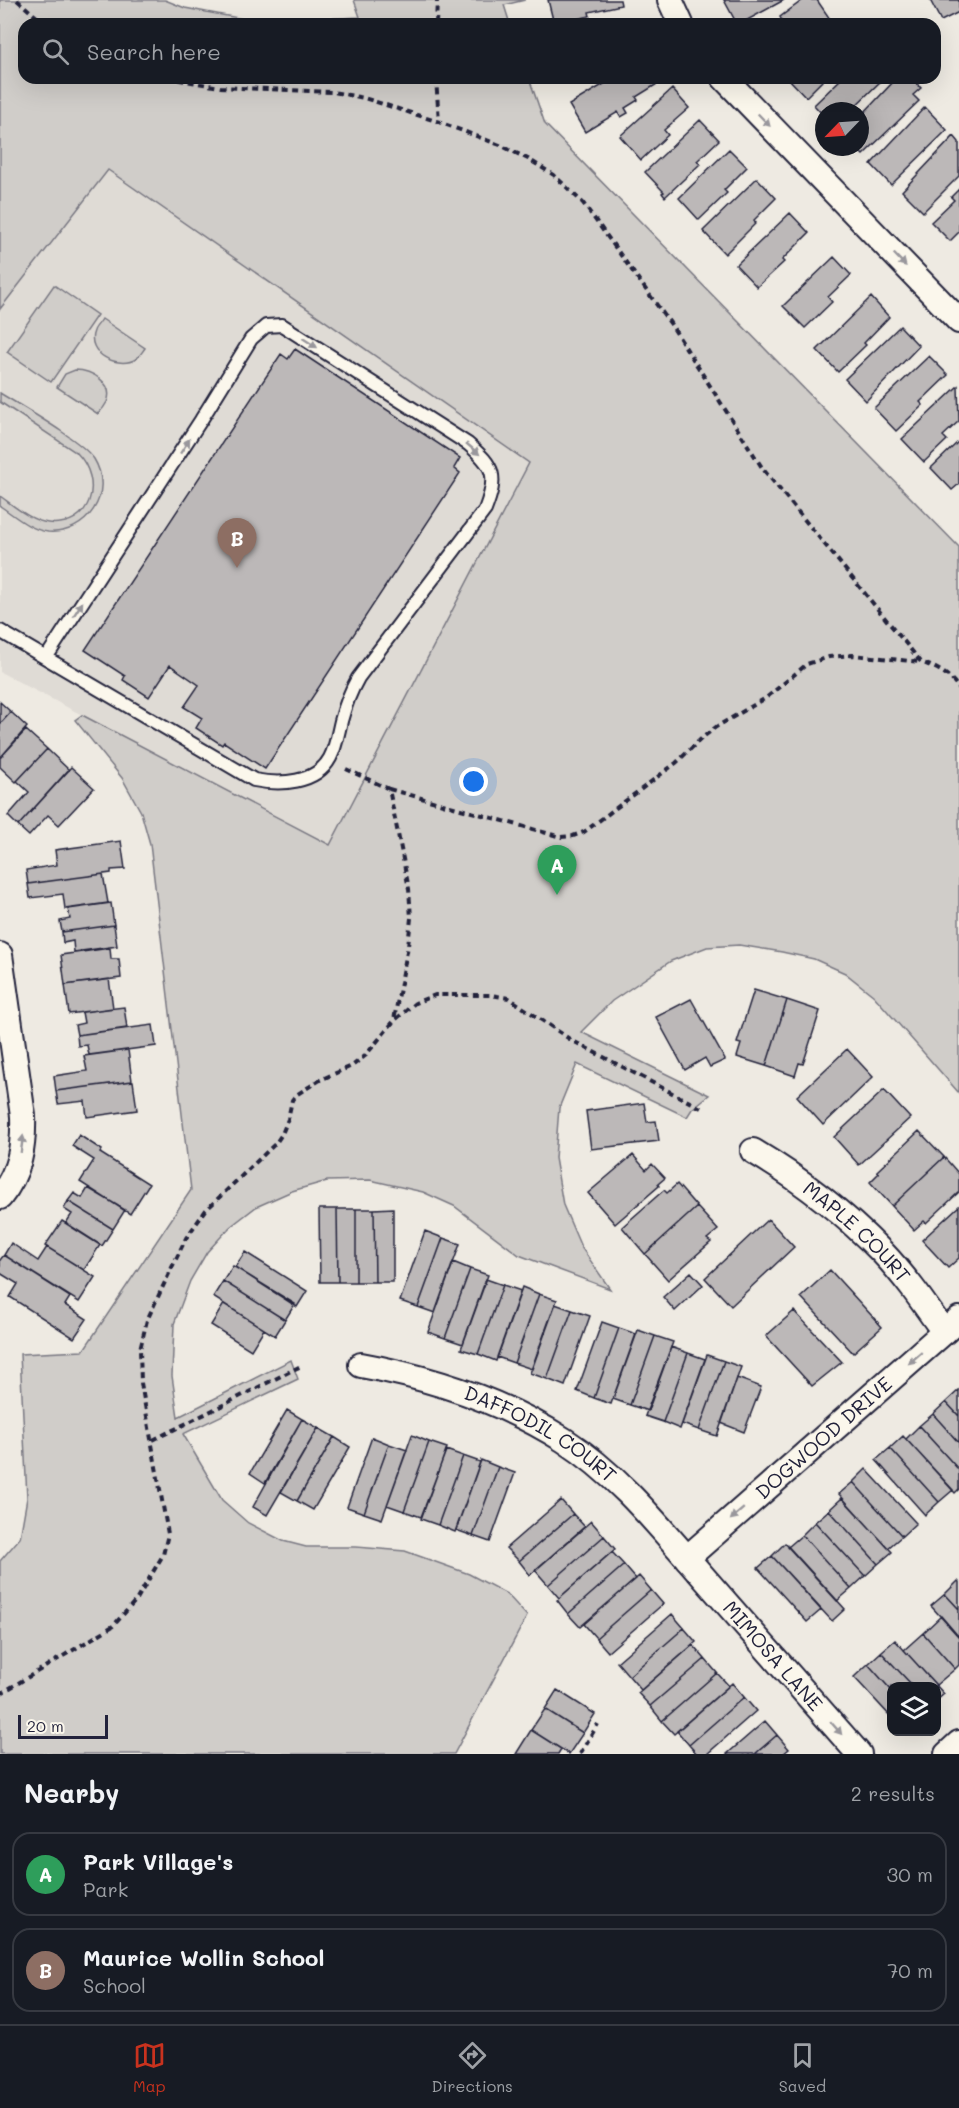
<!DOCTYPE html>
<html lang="en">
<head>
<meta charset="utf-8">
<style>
	:root { --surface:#171b24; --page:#242831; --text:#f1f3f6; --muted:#9ea1a6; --line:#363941; --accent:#c8321e }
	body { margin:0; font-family:Mali,sans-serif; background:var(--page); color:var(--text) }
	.controls { position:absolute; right:18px; bottom:18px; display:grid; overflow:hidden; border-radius:12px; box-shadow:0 6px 24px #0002 }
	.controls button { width:54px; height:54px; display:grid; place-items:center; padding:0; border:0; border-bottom:2px solid var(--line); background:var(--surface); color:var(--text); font:30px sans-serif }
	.compass { position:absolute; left:815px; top:102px; width:54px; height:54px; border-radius:50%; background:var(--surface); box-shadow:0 6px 24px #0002; rotate:245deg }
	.scale { position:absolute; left:18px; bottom:15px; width:90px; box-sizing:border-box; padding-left:6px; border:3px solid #22223b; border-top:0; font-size:16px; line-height:21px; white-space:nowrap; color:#22223b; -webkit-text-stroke:4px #fbf7ec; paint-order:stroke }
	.you { position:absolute; left:474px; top:782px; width:21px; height:21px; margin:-15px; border:4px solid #fff; border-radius:50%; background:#1a73e8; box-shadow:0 0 0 9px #1a73e833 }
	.badge { display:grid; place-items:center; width:39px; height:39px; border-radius:50%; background:var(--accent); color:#fff; font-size:20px; font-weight:700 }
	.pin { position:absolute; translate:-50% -50px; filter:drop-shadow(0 2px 3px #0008) }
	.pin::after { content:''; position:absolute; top:32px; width:21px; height:18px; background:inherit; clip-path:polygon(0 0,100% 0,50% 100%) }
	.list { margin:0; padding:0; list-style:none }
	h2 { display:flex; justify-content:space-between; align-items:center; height:78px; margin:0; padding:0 24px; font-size:26px }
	h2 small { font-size:20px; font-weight:400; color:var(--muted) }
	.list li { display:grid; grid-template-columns:39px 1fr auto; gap:18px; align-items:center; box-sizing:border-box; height:84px; margin:0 12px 12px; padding:0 12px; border:2px solid var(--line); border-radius:18px }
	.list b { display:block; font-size:22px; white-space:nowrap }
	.list p { margin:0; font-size:20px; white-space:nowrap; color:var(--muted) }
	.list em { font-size:20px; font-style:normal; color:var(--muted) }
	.icon { flex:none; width:33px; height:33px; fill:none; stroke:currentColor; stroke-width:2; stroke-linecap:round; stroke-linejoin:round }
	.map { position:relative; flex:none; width:959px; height:1754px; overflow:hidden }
	.search { position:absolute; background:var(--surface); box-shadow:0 6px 24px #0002; left:18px; right:18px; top:18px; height:66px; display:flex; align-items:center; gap:15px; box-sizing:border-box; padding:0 21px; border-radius:18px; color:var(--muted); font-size:22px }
	.sheet { height:270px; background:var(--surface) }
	nav { display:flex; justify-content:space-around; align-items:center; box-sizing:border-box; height:84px; border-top:2px solid var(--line); background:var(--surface); font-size:16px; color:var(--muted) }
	nav a { display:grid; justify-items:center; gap:3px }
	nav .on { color:var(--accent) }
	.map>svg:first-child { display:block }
</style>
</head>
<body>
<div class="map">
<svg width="959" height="1754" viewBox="0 0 959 1754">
	<rect width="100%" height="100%" fill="#eeeae2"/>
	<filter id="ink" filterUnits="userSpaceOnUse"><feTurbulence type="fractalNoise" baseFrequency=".0167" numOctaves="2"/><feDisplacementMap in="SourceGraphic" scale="12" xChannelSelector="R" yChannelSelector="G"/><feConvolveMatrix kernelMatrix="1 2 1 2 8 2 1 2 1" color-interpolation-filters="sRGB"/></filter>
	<g filter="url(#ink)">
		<path fill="#dfdbd5" d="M107 170 529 463 330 845 0 672V309Z"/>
		<path fill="#d0cdc9" stroke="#797882" stroke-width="1.5" d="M0 0H165L185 8 259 22 360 17 354 0H525L504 5 510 24H24V78H529L545 124 959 547V1093L874 996 845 973 814 959 782 952 739 945 707 947 671 961 612 1001 581 1032 709 1095 692 1109 687 1117 577 1064 559 1108 555 1158 563 1205 581 1247 610 1289 519 1255 454 1206 423 1192 370 1180 327 1181 292 1191 256 1207 230 1227 207 1252 190 1281 174 1324 172 1376 178 1417 291 1360 298 1379 183 1434 222 1500 248 1523 283 1541 306 1547H356L405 1551 469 1574 507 1594 527 1616 454 1754H0V1561L20 1538 27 1498 20 1354 83 1351 191 1190 150 844 141 812 122 778 75 720 82 715 330 845 529 463 108 170 0 309Z
			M54 285 97 315 51 382 7 352Z
			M102 319 145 348C142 352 139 357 136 359 118 370 85 353 94 331 95 327 100 323 102 319Z
			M75 370C91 370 115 383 107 402 105 406 101 411 98 414L57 387 65 374Z
			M0 393C22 407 81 440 94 459 115 493 87 535 48 532 30 530 15 516 0 506V496C14 506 31 521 48 523 92 528 104 481 77 453L0 402Z"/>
		<path fill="#bcb8b8" stroke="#22223b" stroke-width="1.5" d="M548 0H620L621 5 589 12 590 16 554 24Z
			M724 0H784L740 24H737Z
			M803 0H817L830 19 823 24H779L782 21 780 17Z
			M930 0H959V12L941 21Z
			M614 78H660L662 81 636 97 638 100 625 108 628 113 621 117 618 112 585 132 569 105Z
			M788 78H825L806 97Z
			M842 78H884L850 111H824V116L814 105Z
			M901 78H912L921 88 913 95 919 101 863 155 855 147H860V117L896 79 898 80Z
			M672 89 689 108 664 130 668 135 641 160 620 136Z
			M925 107 947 130 891 185 871 164Z
			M700 120 719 140 697 161 700 164 665 197 662 193 664 192 645 172Z
			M954 136 959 142V176L923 212 902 191Z
			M729 149 747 167 724 190 727 193 699 220 679 198Z
			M757 178 776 198 754 220 756 223 725 254 703 231Z
			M959 189V232L950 241 931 222 954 200 951 197Z
			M790 213 809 233 782 260 784 262 757 287 736 265Z
			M834 257 851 275 828 297 832 302 805 328 783 306Z
			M871 297 889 317 864 343 866 345 838 372 817 350Z
			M900 326 919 346 866 401 845 379Z
			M295 349 460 458 454 468 460 473 265 769 224 742 222 745 196 728 202 718 184 707 199 685 170 665 149 697 123 680 125 676 85 650 281 354 288 359Z
			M929 356 948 375 920 402 923 405 896 431 874 408Z
			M958 386 959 421 943 436 947 440 924 462 902 439Z
			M959 441V484L952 490 931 468Z
			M0 702 11 712 0 724Z
			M11 712 27 727 0 758V724Z
			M26 730 47 749 16 782 0 767V758Z
			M47 749 69 770 18 826 8 816 29 792 17 781Z
			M71 767 94 788 59 825 48 815 29 836 18 826Z
			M121 841 125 869 111 870V873L28 884 26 870 57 865 55 850Z
			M103 874 108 903 65 909 63 894 30 898 28 884Z
			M111 903 114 925 62 932 60 921 70 919 68 909Z
			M114 925 117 946 74 952 73 941 63 943 62 932Z
			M110 948 111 959H119L121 978 65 985 61 955Z
			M109 979 113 1008 69 1014 65 985Z
			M754 990 787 1000 766 1066 737 1057 741 1044 737 1043Z
			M691 999 725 1060 710 1067 705 1058 685 1070 656 1017Z
			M787 1000 820 1011 803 1064 799 1063 795 1076 766 1066Z
			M124 1007 127 1028 77 1035 75 1025 84 1023 82 1012Z
			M153 1025 156 1046 89 1055 87 1045 78 1046 77 1035Z
			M847 1049 873 1077 823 1125 797 1096Z
			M128 1050 132 1081 56 1091 54 1076 87 1071 84 1056Z
			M133 1081 137 1110 87 1117 85 1101 58 1104 56 1091Z
			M884 1090 910 1118 859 1165 834 1137Z
			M644 1103 647 1122 656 1121 659 1141 591 1149 586 1111Z
			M919 1131 944 1157 892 1206 870 1182 879 1173 877 1171Z
			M79 1135 102 1150 100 1153 149 1184 130 1214 80 1182 94 1160 72 1146Z
			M633 1155 646 1170 652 1164 665 1178 658 1184 659 1186 615 1224 588 1193Z
			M944 1157 959 1174V1192L926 1223 924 1221 914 1230 892 1206Z
			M677 1184 697 1207 645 1254 622 1227 664 1190 667 1193Z
			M88 1188 125 1210 113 1229 68 1201 74 1193 82 1198Z
			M68 1201 113 1229 102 1246 66 1223 72 1214 64 1209Z
			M959 1206V1258L948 1268 922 1240Z
			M697 1207 718 1230 707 1239 711 1242 668 1280 645 1254Z
			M393 1208V1282H375L374 1209Z
			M319 1209H337L338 1282H320Z
			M337 1209H356V1282H338Z
			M356 1209H374L375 1282H356Z
			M768 1219 794 1247 731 1306 705 1278Z
			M62 1221 100 1245 84 1270 45 1246Z
			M425 1231 443 1238 418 1307 400 1301Z
			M443 1238 460 1244 435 1313 418 1307Z
			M11 1243 38 1261 47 1247 95 1277 79 1302 4 1255Z
			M245 1252 307 1291 297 1307 235 1267Z
			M4 1255 70 1297 65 1305 87 1319 74 1338 10 1297 18 1284 0 1273V1260Z
			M453 1262 470 1269 445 1338 428 1332Z
			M233 1266 295 1304 285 1320 223 1281Z
			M470 1269 488 1275 463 1344 445 1338Z
			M830 1270 882 1327 853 1353 801 1297Z
			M691 1272 703 1285 675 1311 663 1297Z
			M486 1279 503 1285 478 1354 461 1349Z
			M223 1281 285 1320 275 1336 213 1297Z
			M503 1285 521 1291 496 1361 478 1354Z
			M522 1287 539 1294 514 1363 497 1357Z
			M539 1294 557 1300 532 1369 514 1363Z
			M224 1304 264 1329 251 1350 211 1325Z
			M555 1304 572 1310 547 1379 530 1373Z
			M572 1310 590 1316 565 1386 547 1379Z
			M794 1311 842 1362 812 1386 766 1336Z
			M602 1322 619 1328 594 1398 577 1391Z
			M619 1328 636 1334 611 1404 594 1398Z
			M638 1330 655 1336 630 1405 613 1399Z
			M655 1336 673 1342 648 1411 630 1405Z
			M671 1347 688 1353 663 1422 645 1416Z
			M688 1353 705 1359 680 1429 663 1422Z
			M707 1355 724 1361 699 1430 682 1424Z
			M724 1361 741 1367 717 1436 699 1430Z
			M737 1378 761 1387 744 1432 721 1423Z
			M959 1390V1416L946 1402Z
			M946 1402 959 1416V1443L933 1414Z
			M287 1410 302 1419 265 1483 250 1473Z
			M933 1414 959 1443V1470L919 1426Z
			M302 1419 318 1428 267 1515 253 1507Z
			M919 1426 959 1470V1489L955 1493 906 1439Z
			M318 1428 334 1437 297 1501 281 1492Z
			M412 1435 429 1442 404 1511 387 1505Z
			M903 1436 953 1490 939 1502 890 1448Z
			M334 1437 350 1447 313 1510 297 1501Z
			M372 1437 389 1444 364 1513 347 1507Z
			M429 1442 447 1448 421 1517 404 1511Z
			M389 1444 407 1450 382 1519 364 1513Z
			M890 1448 939 1502 925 1515 876 1460Z
			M446 1450 463 1456 438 1525 421 1519Z
			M463 1456 480 1462 455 1532 438 1525Z
			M481 1460 498 1467 473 1536 456 1530Z
			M498 1467 515 1473 490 1542 473 1536Z
			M866 1469 916 1523 902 1536 853 1482Z
			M853 1482 902 1536 888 1548 839 1494Z
			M842 1498 892 1552 878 1564 829 1510Z
			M561 1500 573 1514 519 1561 506 1548Z
			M829 1510 878 1564 865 1576 815 1522Z
			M573 1514 585 1527 530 1575 519 1561Z
			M591 1521 604 1536 548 1585 535 1570Z
			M815 1522 865 1576 851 1589 802 1535Z
			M802 1535 851 1589 837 1601 788 1547Z
			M604 1536 615 1549 559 1598 548 1585Z
			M785 1543 845 1609 832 1621 772 1556Z
			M612 1552 624 1565 568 1614 557 1600Z
			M772 1556 821 1610 807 1622 758 1568Z
			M624 1565 636 1579 580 1627 568 1614Z
			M639 1576 651 1590 596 1638 584 1624Z
			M958 1581 959 1582V1609L945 1594Z
			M651 1590 663 1604 608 1652 596 1638Z
			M945 1594 959 1609V1637L931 1606Z
			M672 1614 684 1628 629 1676 617 1662Z
			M941 1616 959 1637V1665L955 1669 923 1633Z
			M684 1628 696 1642 641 1690 629 1676Z
			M923 1633 955 1669 936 1685 904 1650Z
			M895 1640 944 1694 936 1701V1686H913L881 1652Z
			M693 1645 705 1659 650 1706 638 1693Z
			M881 1652 913 1686H892V1691L868 1664Z
			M705 1659 717 1673 662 1721 650 1706Z
			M868 1664 892 1691V1718L854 1677Z
			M717 1673 729 1686 674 1734 662 1721Z
			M732 1683 744 1697 689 1745 677 1731Z
			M557 1690 595 1714 583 1733 545 1709Z
			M744 1697 756 1711 707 1754H697L689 1745Z
			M545 1709 583 1733 569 1754 531 1730Z
			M765 1721 777 1735 755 1754H727Z
			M531 1730 561 1749 558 1754H516Z
			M777 1735 789 1749 783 1754H755Z"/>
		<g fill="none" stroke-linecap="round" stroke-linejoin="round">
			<g stroke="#22223b" stroke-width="16">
				<path id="service" d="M0 631 254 780C280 785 316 784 330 758 336 747 338 733 341 721 345 706 350 692 358 678L485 510C498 476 495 467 468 444L282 325 266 326 251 339 201 420 46 658"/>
			</g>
			<g stroke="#22223b" stroke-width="28">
				<g id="minor">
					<path d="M670 0 681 24"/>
					<path d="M724 78 959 321"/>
					<path d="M0 955 23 1116C24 1147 20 1172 0 1197"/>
					<path id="s1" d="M753 1151C800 1179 844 1213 882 1252 906 1277 925 1305 944 1332"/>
					<path id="s2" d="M361 1365C433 1378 501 1400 564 1440 621 1477 661 1529 706 1580 757 1638 808 1696 859 1754"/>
					<path id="s3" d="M687 1558 959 1319"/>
					<path d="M947 1754 959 1743"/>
				</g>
			</g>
			<path stroke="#22223b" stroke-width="4" stroke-dasharray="6 4.5" stroke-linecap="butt" d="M17 0 45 24
				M436 24 437 0
				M168 78 220 87 333 92 364 98 439 122 500 145 528 159 554 175 583 203 670 323 763 469 921 662C937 668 950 674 959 689
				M436 78 439 122
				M346 769 389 789 409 889 411 918 408 946 394 1020
				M389 789 561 837 573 836 584 832 676 763 702 738 716 727 766 698 807 664 829 657 853 655 920 662
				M153 1440 301 1366
				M0 1694 113 1626 137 1599 163 1555 168 1534 141 1383 140 1349 147 1320 186 1238 206 1210 276 1143 282 1134 288 1119 292 1100 296 1095 320 1080 352 1066 365 1056 394 1021 415 1003 435 995H491L509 998 571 1040 701 1108
				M580 1754 598 1724"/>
			<use href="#service" stroke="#fbf7ec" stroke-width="12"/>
			<use href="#minor" stroke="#fbf7ec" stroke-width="24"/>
		</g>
		<defs><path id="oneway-solid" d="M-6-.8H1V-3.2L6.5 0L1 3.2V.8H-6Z" transform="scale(1.5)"/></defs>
		<g fill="#99979c">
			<use href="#oneway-solid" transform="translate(764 120) rotate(46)"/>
			<use href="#oneway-solid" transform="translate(900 260) rotate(46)"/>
			<use href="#oneway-solid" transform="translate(310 343) rotate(33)"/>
			<use href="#oneway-solid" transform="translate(185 446) rotate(-57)"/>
			<use href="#oneway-solid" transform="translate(473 449) rotate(40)"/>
			<use href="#oneway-solid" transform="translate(78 609) rotate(-57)"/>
			<use href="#oneway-solid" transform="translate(22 1144) rotate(-82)"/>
			<use href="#oneway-solid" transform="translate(915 1358) rotate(139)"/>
			<use href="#oneway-solid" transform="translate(737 1514) rotate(139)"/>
			<use href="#oneway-solid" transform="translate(836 1728) rotate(49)"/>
		</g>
	</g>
	<g text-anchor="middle" stroke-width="4.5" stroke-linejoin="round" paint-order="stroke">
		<g font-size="20" fill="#22223b" stroke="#fbf7ec">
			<text dy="7" stroke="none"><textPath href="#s1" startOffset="132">MAPLE COURT</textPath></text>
			<text dy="7" stroke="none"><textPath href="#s2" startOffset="194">DAFFODIL COURT</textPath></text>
			<text dy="7" stroke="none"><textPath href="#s3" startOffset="182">DOGWOOD DRIVE</textPath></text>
			<text dy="7" stroke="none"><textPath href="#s2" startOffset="519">MIMOSA LANE</textPath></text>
		</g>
	</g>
</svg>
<div class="controls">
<button><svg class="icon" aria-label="layers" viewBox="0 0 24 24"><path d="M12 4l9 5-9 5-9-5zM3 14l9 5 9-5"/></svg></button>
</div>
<svg class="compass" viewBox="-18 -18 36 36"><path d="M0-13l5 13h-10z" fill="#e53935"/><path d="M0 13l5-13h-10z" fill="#9ea1a6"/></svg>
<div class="scale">20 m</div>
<div class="you"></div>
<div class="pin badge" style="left:557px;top:895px;background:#2e9e5b">A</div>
<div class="pin badge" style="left:237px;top:568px;background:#8d6e63">B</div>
<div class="search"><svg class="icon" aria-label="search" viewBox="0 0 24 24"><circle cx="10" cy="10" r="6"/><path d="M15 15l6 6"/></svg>Search here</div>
</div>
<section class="sheet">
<h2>Nearby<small>2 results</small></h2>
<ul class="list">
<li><span class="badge" style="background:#2e9e5b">A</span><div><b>Park Village's</b><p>Park</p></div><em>30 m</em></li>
<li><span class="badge" style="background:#8d6e63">B</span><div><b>Maurice Wollin School</b><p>School</p></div><em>70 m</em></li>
</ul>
</section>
<nav>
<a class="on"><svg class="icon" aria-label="map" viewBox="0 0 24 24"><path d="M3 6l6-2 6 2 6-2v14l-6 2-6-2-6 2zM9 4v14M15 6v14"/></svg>Map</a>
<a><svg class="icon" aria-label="directions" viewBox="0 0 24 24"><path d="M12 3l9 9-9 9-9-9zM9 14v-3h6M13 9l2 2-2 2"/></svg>Directions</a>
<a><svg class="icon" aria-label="saved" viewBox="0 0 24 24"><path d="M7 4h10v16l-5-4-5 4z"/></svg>Saved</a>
</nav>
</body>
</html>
